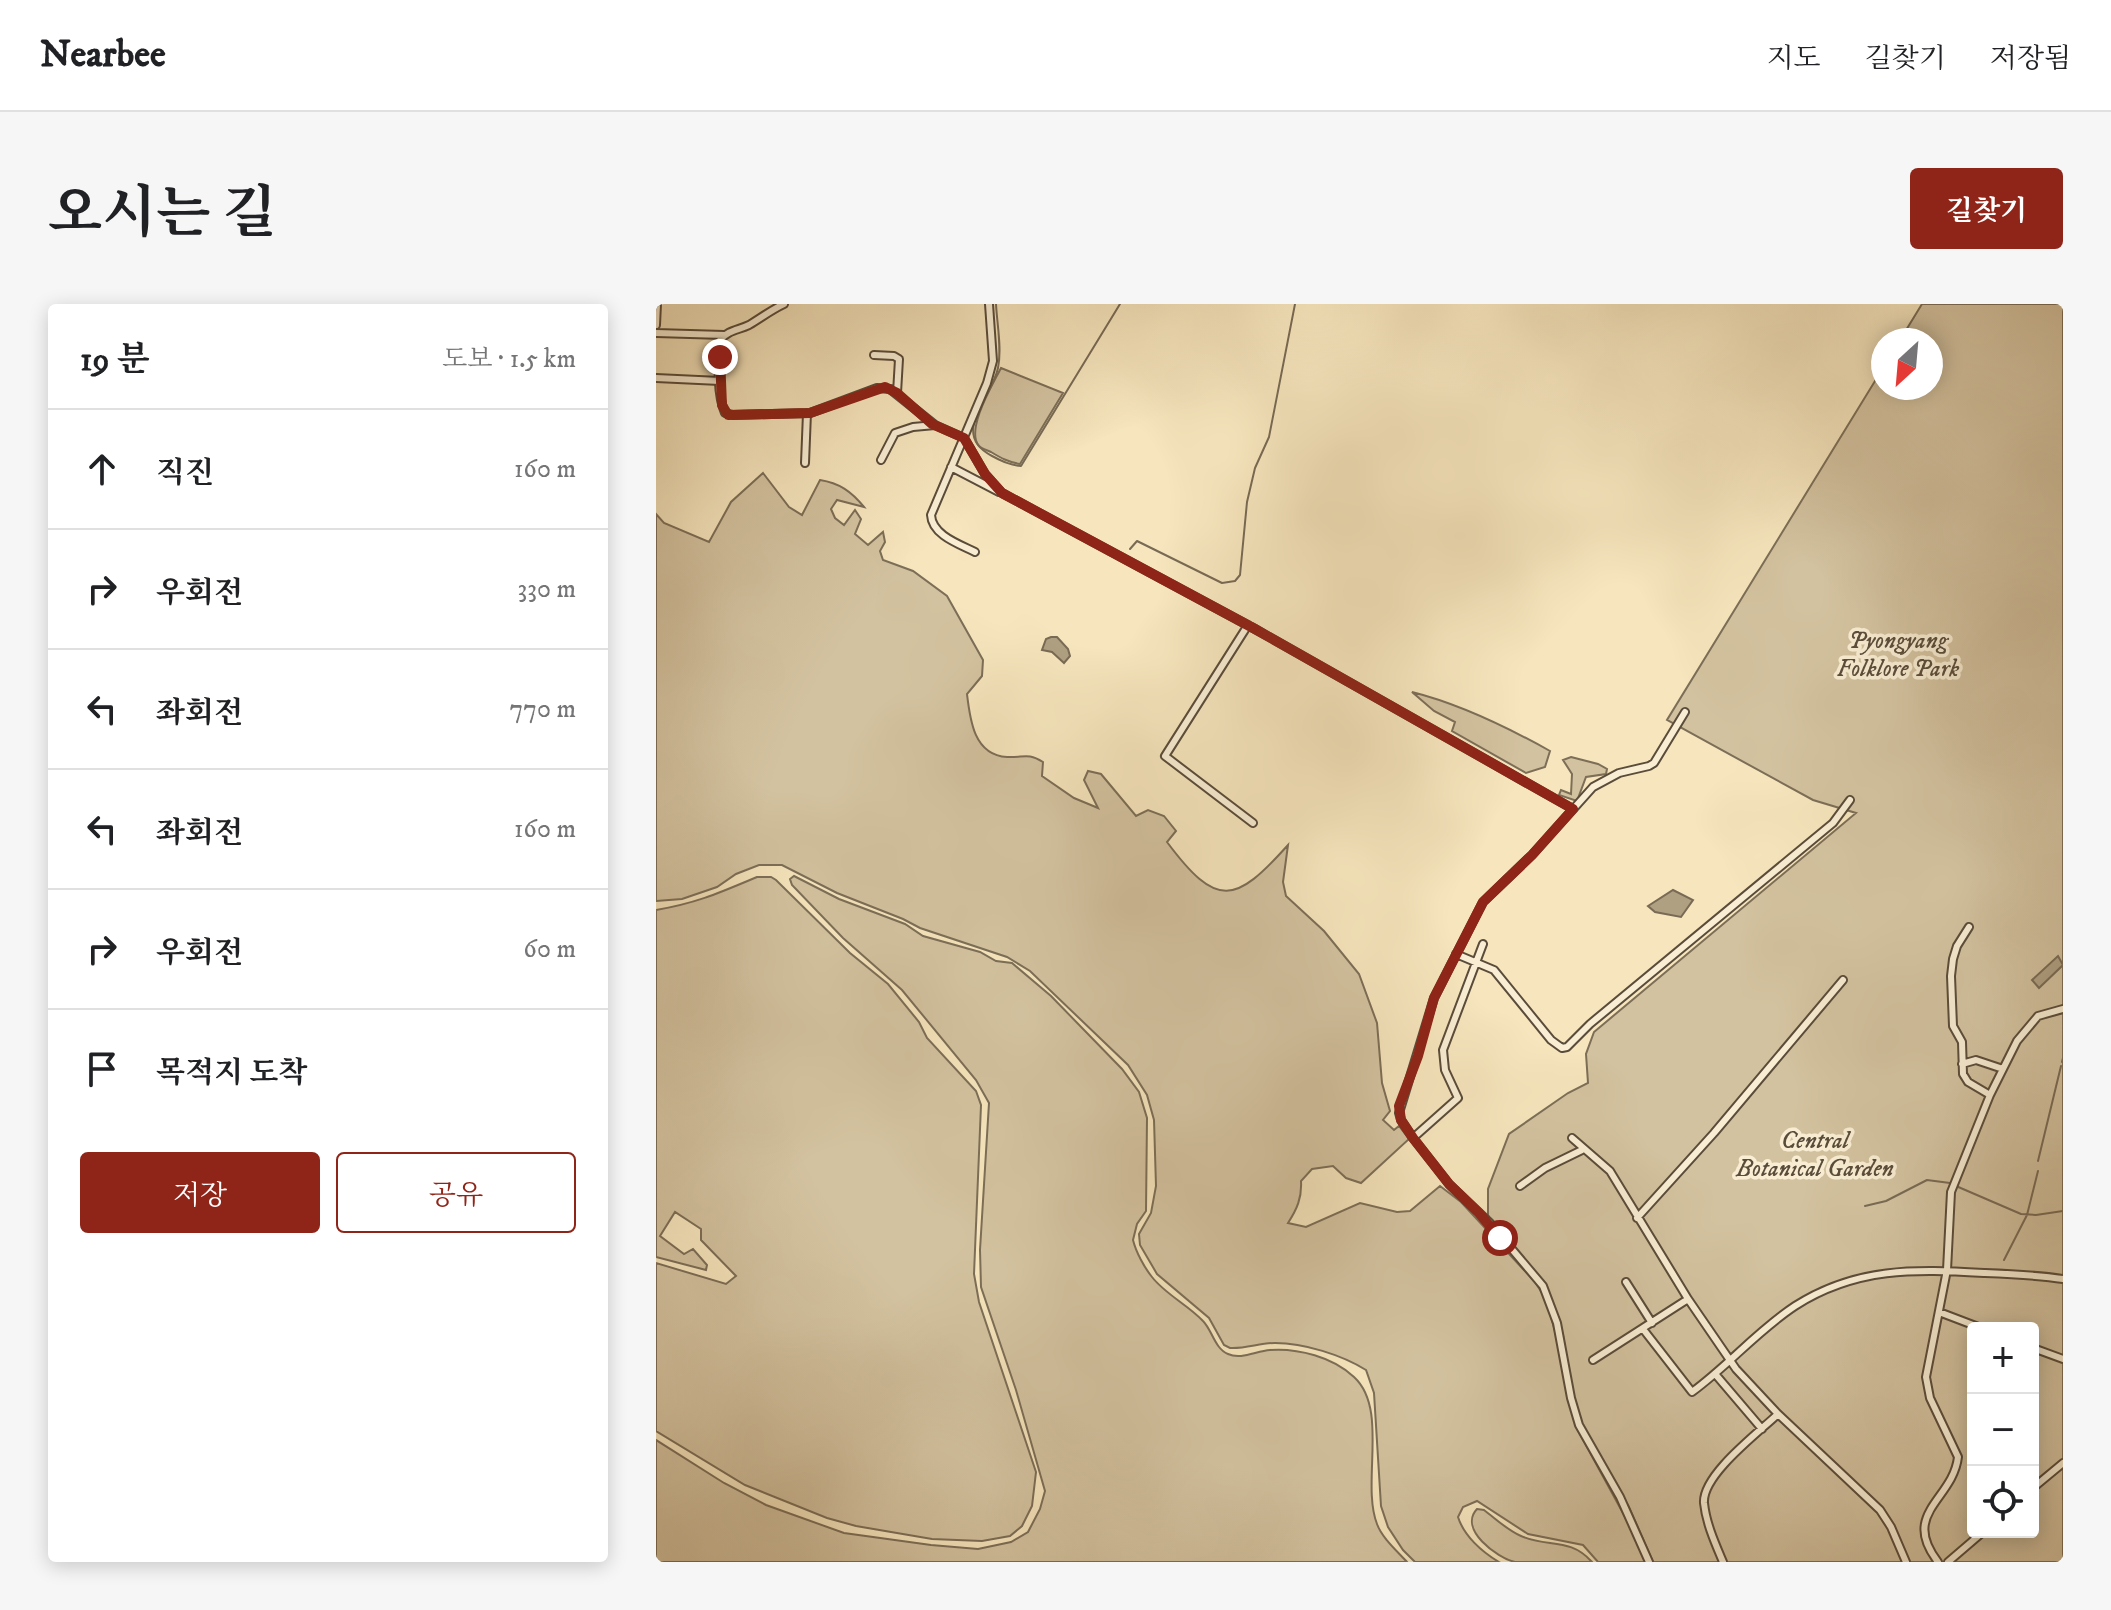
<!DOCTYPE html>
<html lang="ko">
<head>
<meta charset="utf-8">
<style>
	:root { --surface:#fff; --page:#f6f6f6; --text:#202124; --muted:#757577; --line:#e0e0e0; --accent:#8f2418 }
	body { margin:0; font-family:"IM FELL DW Pica","Noto Serif KR",serif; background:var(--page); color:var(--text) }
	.controls { position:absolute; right:24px; bottom:24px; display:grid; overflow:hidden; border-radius:8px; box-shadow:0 4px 20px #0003 }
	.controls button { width:72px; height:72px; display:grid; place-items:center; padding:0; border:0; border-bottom:2px solid var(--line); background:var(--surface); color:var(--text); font:40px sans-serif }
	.compass { position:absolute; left:1215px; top:24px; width:72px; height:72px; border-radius:50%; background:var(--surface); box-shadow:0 4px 20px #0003; rotate:206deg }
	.stop { position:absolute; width:24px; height:24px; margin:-18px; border:6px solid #8f2418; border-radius:50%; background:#fff }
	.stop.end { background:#8f2418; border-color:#fff; box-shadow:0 2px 8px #0008 }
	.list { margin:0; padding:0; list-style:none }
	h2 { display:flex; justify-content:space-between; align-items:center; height:104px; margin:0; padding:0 32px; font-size:34px }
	h2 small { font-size:26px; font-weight:400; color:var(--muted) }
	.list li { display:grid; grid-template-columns:52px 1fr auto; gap:24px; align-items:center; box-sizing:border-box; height:120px; padding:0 32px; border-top:2px solid var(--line) }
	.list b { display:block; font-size:30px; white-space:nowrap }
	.list em { font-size:26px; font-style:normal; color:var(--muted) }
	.actions { display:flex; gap:16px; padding:24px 32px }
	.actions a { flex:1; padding:18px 0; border:2px solid var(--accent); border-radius:8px; text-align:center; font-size:28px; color:var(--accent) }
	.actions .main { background:var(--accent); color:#fff }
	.icon { flex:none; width:44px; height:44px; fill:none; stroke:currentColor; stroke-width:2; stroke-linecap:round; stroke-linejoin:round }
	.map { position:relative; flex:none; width:1407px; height:1258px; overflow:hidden; border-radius:8px }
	header { display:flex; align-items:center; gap:48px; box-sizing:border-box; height:112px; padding:0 40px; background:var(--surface); border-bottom:2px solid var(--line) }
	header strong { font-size:38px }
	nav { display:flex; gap:44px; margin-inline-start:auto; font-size:28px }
	.intro { display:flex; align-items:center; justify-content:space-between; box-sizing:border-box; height:192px; padding:0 48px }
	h1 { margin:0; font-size:56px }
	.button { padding:20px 36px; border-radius:8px; background:var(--accent); color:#fff; font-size:28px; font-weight:700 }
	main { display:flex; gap:48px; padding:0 48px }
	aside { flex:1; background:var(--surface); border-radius:8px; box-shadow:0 4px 20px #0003 }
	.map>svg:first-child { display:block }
</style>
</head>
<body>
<header>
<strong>Nearbee</strong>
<nav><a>지도</a><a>길찾기</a><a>저장됨</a></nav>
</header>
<div class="intro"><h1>오시는 길</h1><a class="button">길찾기</a></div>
<main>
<aside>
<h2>19 분<small>도보 · 1.5 km</small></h2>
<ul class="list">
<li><svg class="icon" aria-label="ahead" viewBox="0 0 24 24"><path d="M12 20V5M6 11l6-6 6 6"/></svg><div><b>직진</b></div><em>160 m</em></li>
<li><svg class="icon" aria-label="right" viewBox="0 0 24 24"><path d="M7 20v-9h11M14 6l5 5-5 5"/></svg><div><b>우회전</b></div><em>330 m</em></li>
<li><svg class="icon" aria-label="left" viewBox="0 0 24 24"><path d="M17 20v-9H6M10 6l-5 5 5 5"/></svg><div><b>좌회전</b></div><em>770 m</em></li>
<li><svg class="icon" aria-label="left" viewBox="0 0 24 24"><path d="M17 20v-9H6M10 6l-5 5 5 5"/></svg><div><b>좌회전</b></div><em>160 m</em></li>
<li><svg class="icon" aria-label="right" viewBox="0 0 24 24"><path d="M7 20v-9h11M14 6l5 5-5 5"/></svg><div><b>우회전</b></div><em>60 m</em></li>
<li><svg class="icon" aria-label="arrive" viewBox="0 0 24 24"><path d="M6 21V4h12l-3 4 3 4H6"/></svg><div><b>목적지 도착</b></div></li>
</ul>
<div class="actions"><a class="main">저장</a><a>공유</a></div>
</aside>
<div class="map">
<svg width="1407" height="1258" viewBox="0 0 1407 1258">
	<rect width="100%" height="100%" fill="#f6e5bd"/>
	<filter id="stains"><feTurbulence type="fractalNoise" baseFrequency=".0025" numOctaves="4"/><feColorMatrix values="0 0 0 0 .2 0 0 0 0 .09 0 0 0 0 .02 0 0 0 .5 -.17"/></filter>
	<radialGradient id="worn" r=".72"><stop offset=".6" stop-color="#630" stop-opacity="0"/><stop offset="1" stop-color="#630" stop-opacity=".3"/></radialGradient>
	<path fill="#d3c29f" stroke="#7c6e57" stroke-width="2" fill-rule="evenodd" d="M1266 0H1407V1258H997L973 1203 924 1118 917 1095 907 1031 890 983 836 920 832 911V885L853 830 912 789 932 779 930 750 938 728 1200 509 1157 496 1011 416 1227 64V84H1275V36H1244ZM1317 1024H1377V1228H1317Z
		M345 64 407 89 364 160C352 158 345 154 335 148 331 146 326 145 323 142 309 126 337 80 345 64Z
		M107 169 133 203 146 211 164 176C183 179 195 187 208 203L181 196 175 205 179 214 188 221 199 206 205 215 199 230 212 241 227 228 229 238 224 247 227 256 257 267 291 292 327 356 326 372 311 390C314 416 318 451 351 453 368 454 371 448 387 458L386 472 418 494 442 504 428 476 432 467 445 470 480 512 492 506 508 512 520 527 511 538C561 605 579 600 632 541L627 578 630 592 668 627 703 670 721 719 726 779 734 807 727 816 738 826 743 822 753 835 705 879 690 874 677 862 656 865 645 877C646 894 641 905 632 919L650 923 704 899 741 908 754 907 784 882 805 898 879 978 890 995 900 1031 920 1123 980 1233 990 1258H942L927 1241 872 1230 821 1197 807 1203 802 1213C808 1232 826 1248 843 1258H759L747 1246 732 1223 725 1202 718 1089 710 1066C686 1051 648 1039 619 1039 604 1039 589 1045 574 1044L568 1041 553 1014 501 970 484 941 483 930 495 909 500 882 498 816 491 791 472 761 374 667 351 653 264 624 247 615 181 589 126 561H103L80 570 61 583 26 595 0 597V210L8 219 53 238 75 198Z
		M756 388C804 400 851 423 894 447L889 463 870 469 796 427 799 418 778 407Z
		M915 453 942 460 951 465 950 470 930 473 921 497 903 491 905 486 915 490 916 470 907 456Z
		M138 572 183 595 249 620 267 632 324 648 340 657 356 659 395 692 466 765 483 788 491 814 490 907 481 920 477 936C480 948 488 963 496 973 509 990 532 1001 547 1017 556 1026 559 1045 572 1050 585 1056 600 1047 614 1046 642 1044 677 1053 698 1073 733 1105 705 1179 721 1220 726 1234 741 1247 751 1258H0V1136L68 1179 110 1201 188 1229 275 1241 322 1245 355 1238 372 1228 384 1205 389 1187 360 1086 325 983 324 946 333 799 320 776 246 686 187 634 136 581 134 575Z
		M101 573H115L120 576 194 649 232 680 263 718 271 734 320 787 325 801 318 970 323 998 380 1168 376 1202 366 1222 354 1232 326 1237 276 1235 200 1222 171 1214 89 1181 0 1127V959L70 980 80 972 45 936V925L19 908 4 932 28 950 37 945 51 961 50 966 0 953V606C41 599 63 589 101 573Z
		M821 1205 828 1206C840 1215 851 1226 865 1232 892 1244 914 1233 936 1258 915 1258 879 1258 859 1258 841 1254 802 1225 821 1205Z"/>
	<path fill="#afa082" stroke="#786a54" stroke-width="2" d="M395 333H401L412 345 414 352 408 359 396 348 386 346 390 335Z
		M1017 586 1037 596 1025 613 999 608 992 602Z
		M1402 652 1407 661 1383 684 1376 676Z"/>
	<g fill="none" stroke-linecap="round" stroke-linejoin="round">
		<path stroke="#786a54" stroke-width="2" d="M340 0C341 20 346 44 342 64 336 94 293 130 336 152 346 157 353 161 365 162L464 0
			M474 245 481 237 566 279 579 277 584 271 591 198 599 164 613 133 639 0
			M1406 758 1407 754
			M1382 857 1405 762
			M1300 882 1365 910 1380 911 1407 907
			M1209 902 1230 897 1271 876 1294 879
			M1348 956 1371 911 1382 867"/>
		<g stroke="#5a4c3a" stroke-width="10">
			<path id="street" d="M128 0C115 6 105 14 93 21 83 26 72 26 64 36 63 58 60 88 69 109L77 111 154 109 221 84 234 85 279 121 308 134 329 170 346 189 599 325 917 505
				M0 21 1 0
				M0 29 68 31
				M218 51 238 52 243 55 241 89
				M0 74 64 77
				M225 156 239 129 257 123 279 121
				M149 159 151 109
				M295 163 343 188
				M319 248C303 240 276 231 275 211L331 79 337 57 333 0
				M592 321 509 452 597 519
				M1313 623 1301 642 1297 655 1295 672 1297 722 1306 738 1307 770 1312 778 1334 791
				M800 650 838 666 895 736 906 744 911 743 934 720 1177 519 1194 496
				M1306 760 1320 756 1347 765
				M757 834 802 794 789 766 787 746 827 640
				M916 834 954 867 1032 995 1080 1065 1122 1110 1224 1206 1235 1223 1250 1258
				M864 882 889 864 926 846
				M981 914 1058 829 1187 676
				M970 978 996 1019
				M1283 1008 1325 1024
				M987 1025 1036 1088C1073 1061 1101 1027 1139 1002 1200 963 1259 965 1328 969 1354 970 1381 971 1407 975
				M1377 1044 1407 1055
				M937 1056 1032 995
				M1060 1071 1106 1125
				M1377 1184 1407 1159
				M993 1258 964 1193 923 1121 915 1094 901 1019 887 982 833 918 793 880 757 834 745 816 743 809 778 694 827 598 876 551 937 483 963 469 993 462 998 459 1029 408
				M1067 1258C1059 1239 1050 1219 1048 1199 1046 1171 1102 1129 1122 1110
				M1282 1258C1244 1209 1297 1196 1302 1153L1274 1094 1270 1073 1291 966 1295 888 1334 791 1361 737 1382 712 1407 705
				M1292 1258 1327 1228"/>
		</g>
		<use href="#street" stroke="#f9eed4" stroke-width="6"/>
	</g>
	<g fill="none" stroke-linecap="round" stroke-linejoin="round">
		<path stroke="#8f2418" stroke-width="10" d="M64 53 66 101 72 111 154 109 229 83 241 89 276 120 308 134 329 170 346 189 599 325 917 505 876 551 827 598 778 694 762 752 743 802 745 816 757 834 793 880 823 909 844 934"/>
	</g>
	<g text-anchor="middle" stroke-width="7" stroke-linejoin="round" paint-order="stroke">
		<g font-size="24" font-style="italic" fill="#5a4c3a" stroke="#f9eed4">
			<text x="1242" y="344">Pyongyang<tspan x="1242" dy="28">Folklore Park</tspan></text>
			<text x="1159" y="844">Central<tspan x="1159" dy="28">Botanical Garden</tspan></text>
		</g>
	</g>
	<rect width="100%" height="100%" filter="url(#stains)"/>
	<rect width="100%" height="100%" fill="url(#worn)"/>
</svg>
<div class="controls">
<button>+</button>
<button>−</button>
<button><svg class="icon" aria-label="locate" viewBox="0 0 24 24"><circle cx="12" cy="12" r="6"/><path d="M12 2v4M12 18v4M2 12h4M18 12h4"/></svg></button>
</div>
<svg class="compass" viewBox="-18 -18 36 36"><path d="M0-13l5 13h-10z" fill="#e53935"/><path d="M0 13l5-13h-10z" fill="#757577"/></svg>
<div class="stop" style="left:844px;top:934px"></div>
<div class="stop end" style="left:64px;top:53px"></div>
</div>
</main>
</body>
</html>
